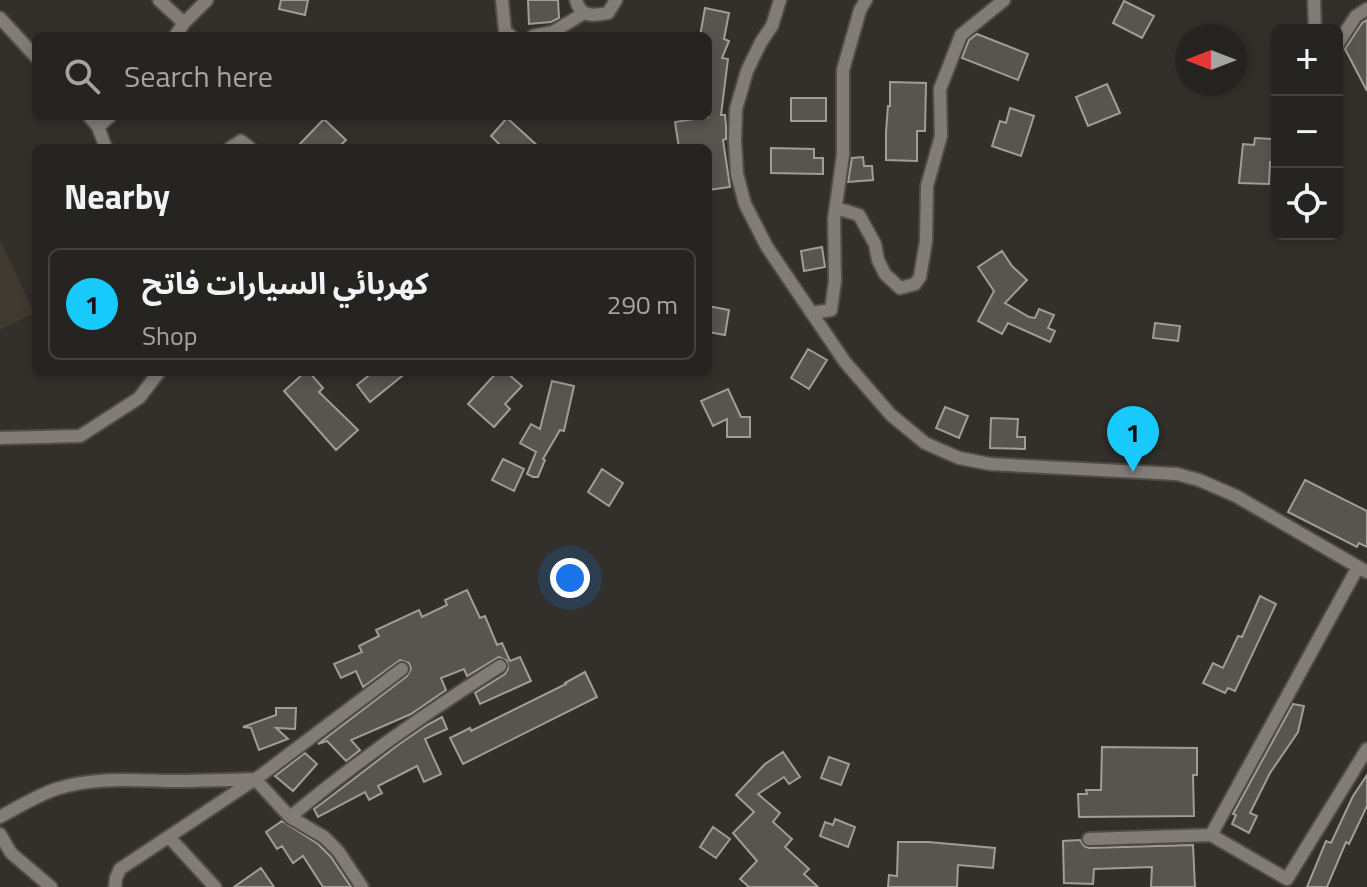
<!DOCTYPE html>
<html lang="en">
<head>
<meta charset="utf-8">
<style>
	:root { --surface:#262420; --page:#32302d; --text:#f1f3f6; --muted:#a4a4a5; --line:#42413e; --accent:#17cafb }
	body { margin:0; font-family:"Titillium Web","Noto Sans Arabic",sans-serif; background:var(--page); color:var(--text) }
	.controls { position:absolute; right:24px; top:24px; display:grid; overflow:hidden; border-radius:12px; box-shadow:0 4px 12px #0003 }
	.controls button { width:72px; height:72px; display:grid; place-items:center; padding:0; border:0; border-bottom:2px solid var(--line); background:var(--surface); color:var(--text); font:40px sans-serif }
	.compass { position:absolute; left:1175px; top:24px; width:72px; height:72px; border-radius:50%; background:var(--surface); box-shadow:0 4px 12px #0003; rotate:270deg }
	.you { position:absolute; left:570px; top:578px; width:28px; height:28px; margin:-20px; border:6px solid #fff; border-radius:50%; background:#1a73e8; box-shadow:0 0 0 12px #1a73e833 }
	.badge { display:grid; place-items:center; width:52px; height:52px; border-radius:50%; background:var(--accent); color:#111; font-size:26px; font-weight:700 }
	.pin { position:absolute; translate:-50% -66px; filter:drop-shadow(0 2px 4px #0008) }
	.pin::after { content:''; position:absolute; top:42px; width:28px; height:24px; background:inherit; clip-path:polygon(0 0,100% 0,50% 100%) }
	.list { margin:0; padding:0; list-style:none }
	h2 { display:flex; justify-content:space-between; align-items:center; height:104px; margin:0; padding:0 32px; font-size:34px }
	h2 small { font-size:26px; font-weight:400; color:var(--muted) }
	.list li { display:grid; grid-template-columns:52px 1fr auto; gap:24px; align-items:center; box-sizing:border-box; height:112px; margin:0 16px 16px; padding:0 16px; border:2px solid var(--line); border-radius:12px }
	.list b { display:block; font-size:30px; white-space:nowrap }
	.list p { margin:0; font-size:26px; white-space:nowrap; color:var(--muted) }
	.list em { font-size:26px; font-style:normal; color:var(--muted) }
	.icon { flex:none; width:44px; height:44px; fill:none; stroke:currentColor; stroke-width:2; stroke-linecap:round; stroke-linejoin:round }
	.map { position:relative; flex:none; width:1367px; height:887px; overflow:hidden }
	.search { position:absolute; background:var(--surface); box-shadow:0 4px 12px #0003; left:32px; top:32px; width:680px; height:88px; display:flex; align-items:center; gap:20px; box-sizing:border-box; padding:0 28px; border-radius:12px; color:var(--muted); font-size:30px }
	.panel { position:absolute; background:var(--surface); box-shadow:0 4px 12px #0003; left:32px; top:144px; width:680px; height:232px; border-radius:12px }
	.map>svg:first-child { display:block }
</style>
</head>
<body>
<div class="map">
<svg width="1367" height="887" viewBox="0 0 1367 887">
	<rect width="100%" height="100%" fill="#33302b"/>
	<path fill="#40392f" d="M0 239 34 313 0 330Z"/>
	<path fill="#58544f" stroke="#a09c96" stroke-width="2" d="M281 0H308L305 15 279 9Z
		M528 0H558L559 18 551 22 529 24Z
		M1124 1 1154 16 1142 38 1113 23Z
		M705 8 729 13 724 39 729 41 722 58 728 59 721 115H725L726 126V139L723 140 730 187 708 190V148H679L675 122 708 117V36H700Z
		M1367 20V91L1345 49 1362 23Z
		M977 34 1028 54 1018 80 962 58 969 40Z
		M890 82 926 83 925 131H917V161L886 160V132L888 106H890Z
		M1107 84 1120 113 1088 126 1076 97Z
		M791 98H826V121H791Z
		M1010 108 1034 116 1021 156 992 146 1000 121 1006 123Z
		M507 118 540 148H503L491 136Z
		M324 119 346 140 338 148H296Z
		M1255 138 1274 139 1272 162H1270L1269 184 1239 183 1243 144 1254 145Z
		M771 148 814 149V158H823V174L771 173Z
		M863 157 864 166H872L873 180 848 182 852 158Z
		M822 247 825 267 804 271 801 251Z
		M1002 251 1012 266 1027 280 1005 303 1029 317 1035 318 1039 309 1054 315 1048 328 1055 331 1050 342 1008 323 1002 334 978 321 994 291 978 267Z
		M708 306 729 310 725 335 708 332Z
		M1155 323 1180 326 1178 341 1153 338Z
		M808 349 827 360 809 389 791 378Z
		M305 372H309L323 388 319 392 358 430 336 450 284 391Z
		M373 372H407L370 402 357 385Z
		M497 372H506L522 386 505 404 510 409 494 427 468 404Z
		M552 381 574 386 564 431 560 430 543 459 545 460 538 477H533L527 474 536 452 520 443 531 424 540 429Z
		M728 389 741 417H750V437H727V419L713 426 701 401Z
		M945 407 968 416 959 438 936 428Z
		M991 418 1018 419 1017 437H1025V449L990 448Z
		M1115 425 1147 426V437L1115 436Z
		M503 459 524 469 514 491 492 480Z
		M602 469 623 483 609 506 588 492Z
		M1305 480 1367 511V547L1359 543 1357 547 1288 512Z
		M467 590 480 618 485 616 497 645 502 643 510 661 520 657 531 681 480 704 475 693 505 674 508 669 507 661 499 657 467 676 464 669 441 678 446 690 411 714 351 740 360 750 346 761 327 741 318 744 407 676 411 669 409 663 400 660 363 687 356 671 341 678 334 664 362 652 359 646 379 636 376 630 419 610 422 617 447 605 445 600Z
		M1260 596 1276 604 1235 691 1228 688 1225 693 1203 683 1213 663 1223 668 1238 636 1242 637Z
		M585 672 597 697 463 764 450 738 470 728 471 731 566 684 565 683Z
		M1293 704 1304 706 1298 732 1270 773 1250 813 1257 816 1249 833 1232 824 1236 815 1233 814Z
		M276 708H296L295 729 276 728 288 739 259 750 251 728 243 727 276 715Z
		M442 717 447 729 425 739 441 774 424 782 417 766 378 786 382 793 369 800 365 792 318 817 314 809 321 804 398 745 427 725Z
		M1102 747 1197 748V775H1193L1194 816 1079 817 1078 794H1087L1086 790H1101Z
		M783 752 800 777 789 784 784 777 758 794 780 813 773 822 792 839 785 847 809 869 804 874 818 887H749L740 879 757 861 733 833 754 812 736 795 765 764Z
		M305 753 317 764 293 791 275 776Z
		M829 757 849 764 841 785 821 778Z
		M1367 775V806L1349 844 1346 842 1327 887H1307L1326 841 1331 843 1353 796Z
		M835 819 855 827 848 847 820 836 825 822 833 825Z
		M282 821 318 844 331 857 351 887H323L303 856 293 863 282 846 277 849 266 832Z
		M713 827 730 839 716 858 700 847Z
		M1080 840 1084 846 1089 848 1193 845 1195 887H1151L1152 867 1094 869 1093 884 1064 883 1063 841Z
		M898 842H928L995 848 993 868 958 865 957 887H888L889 875 897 876Z
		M261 868 274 887H234Z"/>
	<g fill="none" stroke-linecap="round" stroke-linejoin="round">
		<g stroke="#504d48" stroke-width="16">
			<path id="street" d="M159 0 184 23
				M502 0 505 31 511 36
				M576 0C580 17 593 16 608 13L616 0
				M780 0 772 26 761 42 747 71 736 109 735 141 737 174 745 204 767 247 845 362 891 415 925 443 959 458 990 464 1177 474 1199 480 1236 496 1367 572
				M1314 0 1315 30
				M0 18 36 57
				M175 36 184 23 207 0
				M533 36 553 32 584 13
				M1337 45 1356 16 1367 9
				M89 116 98 127 106 148
				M98 127 110 116
				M230 148 241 141 250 148
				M836 208 859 215 875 244 878 260 885 274 900 288 915 284 920 277 926 241 927 186 941 136 940 89 961 35 1004 0
				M812 313 831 310 835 281 834 219 843 155V70L860 10 866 0
				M0 438 80 436 139 398 159 372
				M1358 567 1211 835 1287 879 1367 749
				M0 817C18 807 36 796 56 789 93 777 130 780 168 781 197 781 226 780 255 779L290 817 324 837 338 851 362 887
				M290 817C356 762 427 712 500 666
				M0 834 11 853 51 887
				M169 837 215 887
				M1089 839 1211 835
				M115 887 116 878 120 869 260 776 402 669"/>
		</g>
		<use href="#street" stroke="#817c77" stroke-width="12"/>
	</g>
</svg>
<div class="controls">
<button>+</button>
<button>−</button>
<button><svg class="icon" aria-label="locate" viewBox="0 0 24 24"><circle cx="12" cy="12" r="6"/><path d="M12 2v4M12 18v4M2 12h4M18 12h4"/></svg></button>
</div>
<svg class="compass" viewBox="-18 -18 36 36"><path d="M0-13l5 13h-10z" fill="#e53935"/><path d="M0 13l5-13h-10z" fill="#a4a4a5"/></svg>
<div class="you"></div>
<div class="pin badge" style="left:1133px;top:472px">1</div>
<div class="search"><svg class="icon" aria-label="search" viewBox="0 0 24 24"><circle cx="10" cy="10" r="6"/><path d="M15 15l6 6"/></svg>Search here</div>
<section class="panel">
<h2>Nearby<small></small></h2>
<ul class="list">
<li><span class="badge">1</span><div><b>كهربائي السيارات فاتح</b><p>Shop</p></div><em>290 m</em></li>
</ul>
</section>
</div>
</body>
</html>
